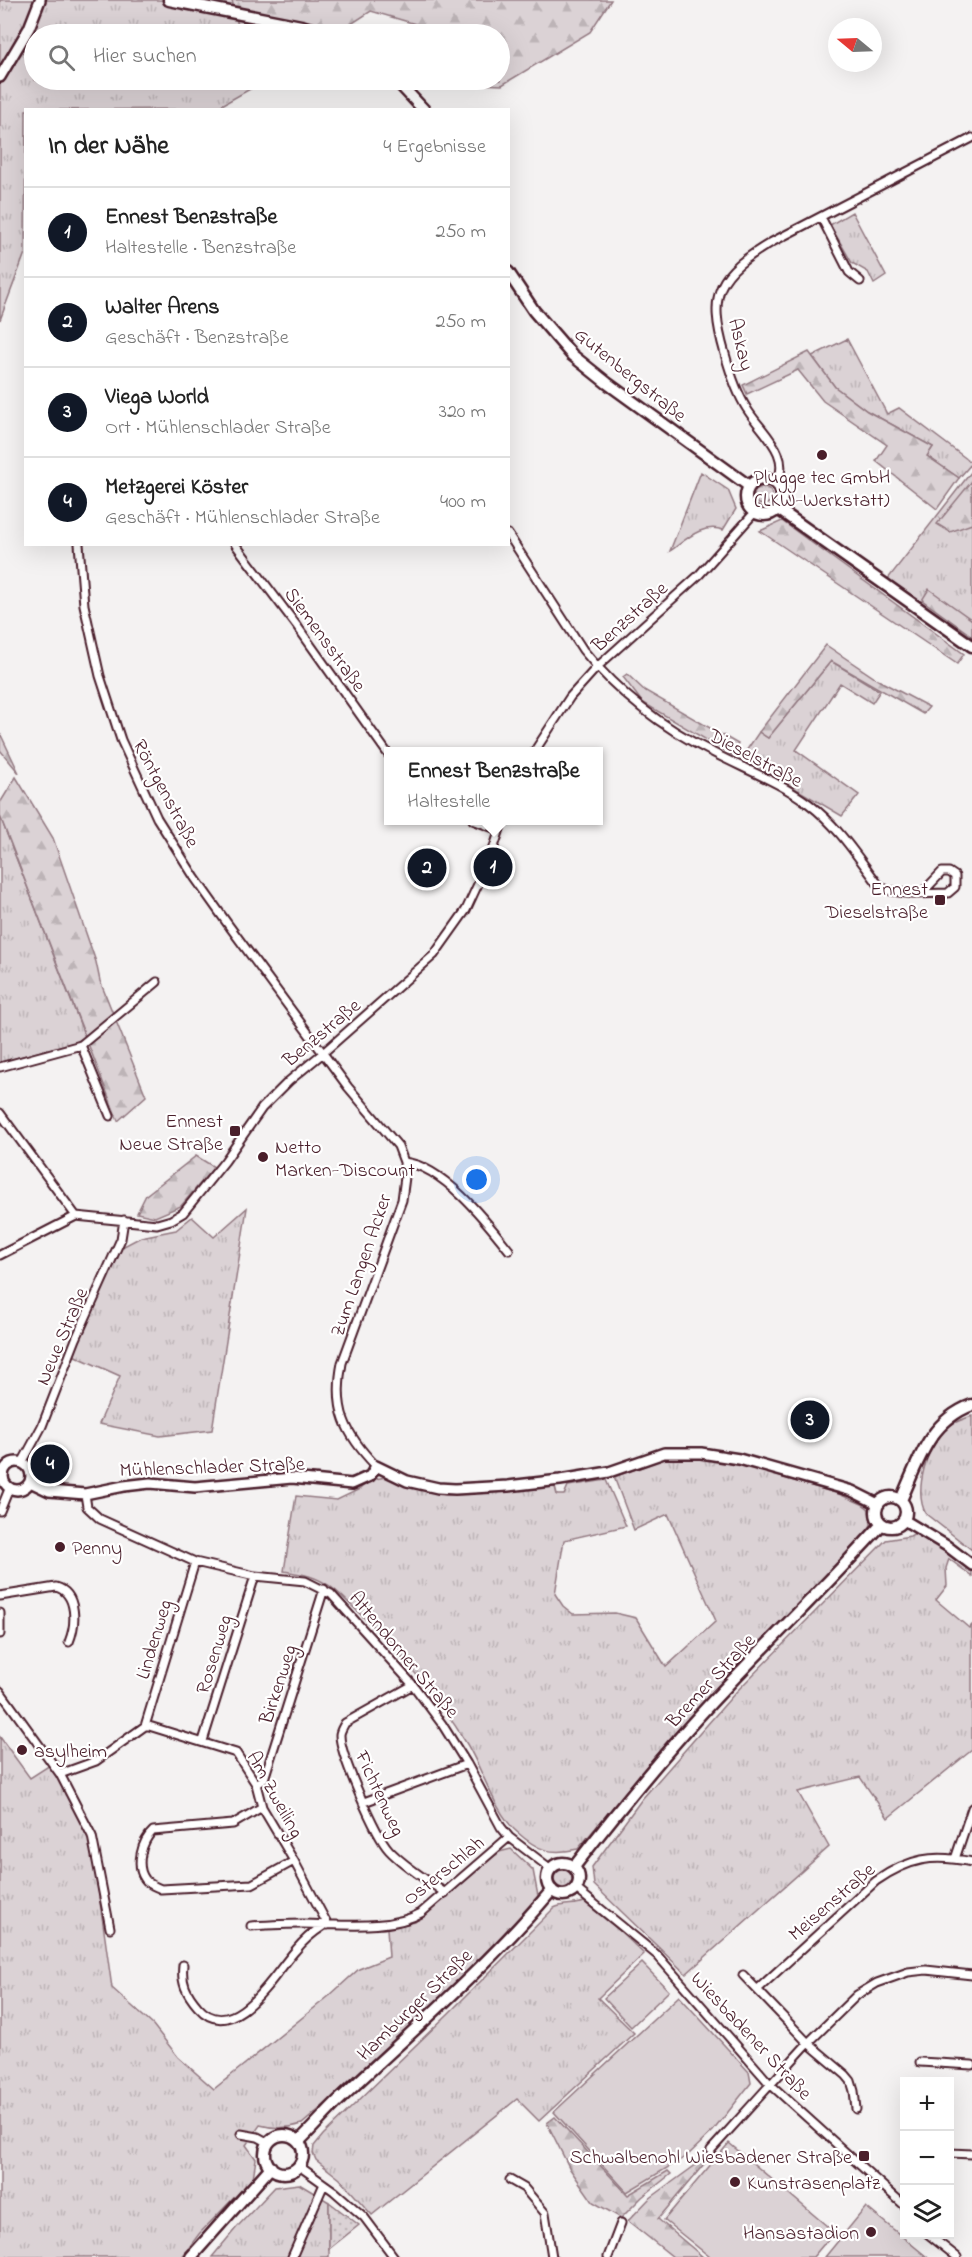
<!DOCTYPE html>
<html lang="de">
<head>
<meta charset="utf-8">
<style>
	:root { --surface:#fff; --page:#f6f6f6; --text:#222; --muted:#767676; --line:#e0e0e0; --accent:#111827 }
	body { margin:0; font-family:"Indie Flower",sans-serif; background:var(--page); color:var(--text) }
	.controls { position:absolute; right:18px; bottom:18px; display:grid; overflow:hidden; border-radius:0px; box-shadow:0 6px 24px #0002 }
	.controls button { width:54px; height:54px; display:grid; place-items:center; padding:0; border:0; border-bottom:2px solid var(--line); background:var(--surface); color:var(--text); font:30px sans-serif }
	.compass { position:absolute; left:828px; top:18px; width:54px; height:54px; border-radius:50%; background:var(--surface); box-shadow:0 6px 24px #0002; rotate:289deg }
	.you { position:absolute; left:477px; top:1180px; width:21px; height:21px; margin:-15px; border:4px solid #fff; border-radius:50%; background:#1a73e8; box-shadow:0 0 0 9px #1a73e833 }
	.badge { display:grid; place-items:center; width:39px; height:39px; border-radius:50%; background:var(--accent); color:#fff; font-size:20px; font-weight:700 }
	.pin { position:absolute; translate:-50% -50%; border:3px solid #fff; box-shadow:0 2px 6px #0006 }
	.popup { position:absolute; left:384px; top:747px; width:219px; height:78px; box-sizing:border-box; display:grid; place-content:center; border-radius:0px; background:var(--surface); filter:drop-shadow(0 2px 4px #0005); font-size:20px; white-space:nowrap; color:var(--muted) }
	.popup b { font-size:22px; color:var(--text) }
	.popup::after { content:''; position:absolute; left:50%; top:100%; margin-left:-12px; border:12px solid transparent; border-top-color:var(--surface) }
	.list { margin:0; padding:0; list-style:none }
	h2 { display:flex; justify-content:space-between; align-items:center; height:78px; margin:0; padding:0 24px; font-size:26px }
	h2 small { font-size:20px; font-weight:400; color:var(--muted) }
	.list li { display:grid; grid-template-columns:39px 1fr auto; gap:18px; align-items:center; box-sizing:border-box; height:90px; padding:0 24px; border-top:2px solid var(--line) }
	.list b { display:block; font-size:22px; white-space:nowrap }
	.list p { margin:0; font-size:20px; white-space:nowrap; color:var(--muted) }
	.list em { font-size:20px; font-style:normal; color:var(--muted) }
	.icon { flex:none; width:33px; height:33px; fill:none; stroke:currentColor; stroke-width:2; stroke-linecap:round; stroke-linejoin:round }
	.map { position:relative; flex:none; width:972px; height:2257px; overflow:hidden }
	.search { position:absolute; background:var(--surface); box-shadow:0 6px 24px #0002; left:24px; top:24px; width:486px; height:66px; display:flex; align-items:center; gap:15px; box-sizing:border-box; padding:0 21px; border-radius:33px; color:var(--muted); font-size:22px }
	.panel { position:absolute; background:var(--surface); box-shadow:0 6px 24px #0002; left:24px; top:108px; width:486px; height:438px; border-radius:0px }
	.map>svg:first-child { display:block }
</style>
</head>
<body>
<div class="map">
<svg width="972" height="2257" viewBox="0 0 972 2257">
	<defs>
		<pattern id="grass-tufts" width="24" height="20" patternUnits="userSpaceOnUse" patternTransform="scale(1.5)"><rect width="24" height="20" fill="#dbd2d5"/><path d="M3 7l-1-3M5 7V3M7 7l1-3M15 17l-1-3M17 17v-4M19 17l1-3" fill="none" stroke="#bdb4b7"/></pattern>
		<pattern id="forest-firs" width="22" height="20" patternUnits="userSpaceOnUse" patternTransform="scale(1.5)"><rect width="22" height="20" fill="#dbd2d5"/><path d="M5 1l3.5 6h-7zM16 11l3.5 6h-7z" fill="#bdb4b7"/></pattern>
		<pattern id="garden-dots" width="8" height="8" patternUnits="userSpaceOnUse" patternTransform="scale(1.5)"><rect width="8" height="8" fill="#dbd2d5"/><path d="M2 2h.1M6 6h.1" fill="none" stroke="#bdb4b7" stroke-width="1.8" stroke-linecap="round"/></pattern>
	</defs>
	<rect width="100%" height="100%" fill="#f4f2f2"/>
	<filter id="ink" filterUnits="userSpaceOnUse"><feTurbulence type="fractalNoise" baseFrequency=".0167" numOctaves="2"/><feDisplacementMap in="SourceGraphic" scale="12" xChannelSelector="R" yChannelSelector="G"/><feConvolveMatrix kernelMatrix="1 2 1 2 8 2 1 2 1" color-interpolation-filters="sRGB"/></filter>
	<g filter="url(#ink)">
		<path fill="url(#grass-tufts)" stroke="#927880" stroke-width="1.5" d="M0 0H232L240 34H34V80H266L215 109 26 110 25 253 0 320Z
			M852 212 886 276 874 284 868 272 852 263 830 225Z
			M847 339 887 414 899 408 972 463 959 478 927 456 933 447 867 411 835 387 812 356Z
			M972 471V645L887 580Z
			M701 472 728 490 736 509 723 530C702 523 687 539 670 551Z
			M754 496a9 9 0 1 1 18 0a9 9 0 1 1-18 0Z
			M831 661 880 691 872 703 840 683 796 750 859 795 842 816 742 757 759 732 768 738Z
			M0 816 85 1037 76 1042 0 1062Z
			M247 1208 212 1430 160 1436 99 1424 120 1376 73 1355 122 1247 141 1237 176 1230 192 1217 214 1237Z
			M972 1416V1550L926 1514C913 1491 927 1445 946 1428 953 1422 964 1419 972 1416Z
			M666 1458H701L740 1465 839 1494 862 1504 869 1509 871 1525 859 1544 727 1676 662 1748 578 1849C551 1855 538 1851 517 1832 494 1812 482 1767 465 1741 435 1692 395 1648 354 1608 345 1599 335 1588 323 1582 311 1575 297 1573 284 1571L296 1496 337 1500 360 1489 369 1480 386 1477 413 1488 446 1495 555 1487 557 1495H564L568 1486 606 1480 626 1526 564 1540 555 1594 563 1606 573 1614 615 1613 636 1618 666 1667 716 1621 668 1514 634 1530 614 1477Z
			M917 1532 943 1548 972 1570V1576L949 1559 946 1568 947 1586 936 1600 969 1628 972 1625V1750L888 1818 860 1777 798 1792 829 1847 686 1974 594 1885 592 1867 642 1799 736 1692 886 1540 910 1536Z
			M0 1737 30 1778 50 1765 82 1819 93 1852 112 1988 153 2025 178 2057 214 2089 329 1996 359 1969 389 1957 387 1928 415 1922 499 1852 511 1849 533 1870 538 1896 453 1990 396 2043 302 2124C287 2129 274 2129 260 2125L246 2145 256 2159 253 2178 199 2234 182 2257H0Z
			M554 1879a9 9 0 1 1 18 0a9 9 0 1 1-18 0Z
			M584 1902 621 1932 644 1954 598 1998 634 2033 539 2121 517 2099 372 2215 340 2179 316 2160 313 2153 314 2146 323 2135 448 2014 554 1908C564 1903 574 1906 584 1902Z
			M299 2184 329 2202V2257H212L237 2227 275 2187Z"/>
		<path fill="url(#forest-firs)" stroke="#927880" stroke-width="1.5" d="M232 0H611L590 32 502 85 480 84 476 80H500V34H440L436 30 371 11 336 34H240Z
			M809 352 835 387 867 411 933 447 927 456 959 478 937 509 876 461 887 445 823 401 798 370 747 394 743 385Z
			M972 481V524L950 532 937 524Z
			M782 521 964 654 957 664 760 531Z
			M929 589 972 620V636L922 600Z
			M826 645 878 680 929 707 923 714 831 661 768 738 759 732Z
			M627 674 644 690 738 744 732 755 642 702 623 677Z
			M0 733 19 773 0 750Z
			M16 777 53 838 96 962 100 981 146 1096 118 1121 0 816V803Z
			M196 1156 214 1167 181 1206 155 1217 137 1213 146 1195Z
			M555 2117 628 2195 668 2171 671 2174 642 2197 621 2218 593 2202 570 2169 547 2123Z
			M715 2151 658 2219 703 2257H673L628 2221 649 2199Z"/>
		<path fill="url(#garden-dots)" stroke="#927880" stroke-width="1.5" d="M329 2202 359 2225 329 2249Z"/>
		<path fill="#dbd2d5" stroke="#927880" stroke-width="1.5" d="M642 1963 669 1991 631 2027 604 1998Z
			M679 1996 749 2072 751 2083 713 2131 687 2156 627 2192 554 2112Z
			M729 2143 834 2232 813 2257H710L664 2220Z
			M866 2207 927 2257H825Z"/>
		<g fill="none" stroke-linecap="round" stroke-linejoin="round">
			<g stroke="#4a1f2b" stroke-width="11">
				<path id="minor" d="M821 217 849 272 860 281
					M776 483C793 455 761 432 747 409 736 392 730 372 725 354 707 292 718 274 772 242L972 138
					M508 534 583 650C619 694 661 727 712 752 744 769 780 782 809 804 838 826 857 856 878 884L886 890 913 894 948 893 955 887V876L949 872H942L922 893
					M79 544 84 605 100 676 121 740 157 818 195 878 227 923 348 1087 398 1146 404 1162 405 1177 402 1200 342 1363C333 1409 345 1434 376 1466
					M235 544 297 626 388 754
					M534 752 570 697 597 667 699 575 755 512
					M473 820 499 830
					M81 1045 110 1116
					M0 1067 81 1045 157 982
					M0 1113 76 1216 157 1224 171 1220 183 1213 225 1161 262 1108 289 1081 323 1053 434 955 466 910 491 856 503 820
					M404 1162C443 1166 486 1221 509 1250
					M0 1255 76 1216
					M22 1463 42 1426 76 1339 121 1239 124 1220
					M85 1494 87 1507 100 1519 195 1562 255 1576 305 1581 331 1594 413 1685 442 1724 467 1764 501 1827 509 1837 551 1869
					M0 1511 9 1489
					M0 1596 56 1587C78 1593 76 1625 69 1642
					M0 1613V1634
					M413 1685 345 1723C343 1727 340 1731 340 1735 340 1755 376 1836 389 1850 405 1867 426 1879 445 1893
					M0 1691 60 1774 92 1836 110 1928
					M145 1726 195 1562
					M203 1741 255 1576
					M60 1774 96 1761 145 1726H149L236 1753 256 1784 262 1807 294 1861 328 1925
					M256 1784 264 1779 324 1589
					M364 1802 467 1764
					M262 1807 233 1824 153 1831C142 1841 135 1865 145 1879 149 1885 155 1886 161 1889L252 1884 294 1861
					M955 1859 972 1808
					M575 1888 657 1955 770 2084 904 2205
					M251 1926C268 1925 285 1924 302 1924 338 1924 390 1931 421 1913L509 1837
					M183 1965C181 1983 186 1993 198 2007 233 2047 275 1973 295 1951 303 1941 312 1933 323 1926
					M743 1975 808 2043 846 2075 851 2081 854 2091 856 2109
					M758 1989 876 1881C909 1858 933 1854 972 1862
					M920 2062 972 2065
					M241 2134 258 2137 269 2143
					M711 2150 808 2043 857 1995 877 1983 908 1972 926 1970 972 1975
					M950 2153 972 2154
					M299 2166 334 2191 364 2217 394 2257
					M510 2180 524 2188 545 2213 552 2257
					M928 2234 957 2257
					M292 2257 324 2184
					M608 2257 621 2223"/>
			</g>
			<g stroke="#4a1f2b" stroke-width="14">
				<path id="tertiary" d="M0 77 29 28 40 0
					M3 1476a14 14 0 1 1 28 0a14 14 0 1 1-28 0Z
					M30 1482 49 1491 85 1494 124 1486 150 1483 195 1487 292 1478 352 1484 370 1476 376 1466 407 1481 438 1488 455 1489 508 1486 560 1480 609 1472 664 1453H701L739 1459 852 1491 878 1504
					M904 1520 947 1546 972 1565"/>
			</g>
			<g stroke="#4a1f2b" stroke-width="15">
				<path id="secondary" d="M169 0 301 26 327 34
					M396 80 424 110
					M508 272 534 311 572 355 607 383 749 486
					M746 497a18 18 0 1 1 36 0a18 18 0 1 1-36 0Z
					M778 509 972 646
					M876 1512a15 15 0 1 1 30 0a15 15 0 1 1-30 0Z
					M901 1500C918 1462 929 1421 972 1405
					M547 1879a16 16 0 1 1 32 0a16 16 0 1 1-32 0Z
					M574 1867C622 1805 672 1743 727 1686 778 1632 832 1580 882 1524
					M265 2154a19 19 0 1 1 38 0a19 19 0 1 1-38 0Z
					M299 2141C313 2128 326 2112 340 2099 412 2031 488 1966 552 1890
					M191 2257 271 2167"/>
			</g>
			<use href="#minor" stroke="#fff" stroke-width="7"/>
			<use href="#tertiary" stroke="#fff" stroke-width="9"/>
			<use href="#secondary" stroke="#fff" stroke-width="10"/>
		</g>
	</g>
	<g fill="#4a1f2b" stroke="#fff" stroke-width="2">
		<circle cx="822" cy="455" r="6"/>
		<rect x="934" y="894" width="12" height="12" rx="3"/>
		<rect x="229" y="1125" width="12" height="12" rx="3"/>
		<circle cx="263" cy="1157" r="6"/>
		<circle cx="60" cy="1547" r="6"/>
		<circle cx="22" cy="1750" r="6"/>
		<rect x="858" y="2150" width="12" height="12" rx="3"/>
		<circle cx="735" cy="2182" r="6"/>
		<circle cx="871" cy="2232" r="6"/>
	</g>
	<g text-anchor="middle" stroke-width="4.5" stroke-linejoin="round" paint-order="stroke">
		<g font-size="20" fill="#4a1f2b" stroke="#fff">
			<text transform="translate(742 344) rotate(76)" y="7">Askay</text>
			<text transform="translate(631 374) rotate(39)" y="7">Gutenbergstraße</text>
			<text transform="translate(629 616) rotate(-42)" y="7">Benzstraße</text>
			<text transform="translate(326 639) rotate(54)" y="7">Siemensstraße</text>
			<text transform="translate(756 757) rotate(28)" y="7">Dieselstraße</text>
			<text transform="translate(167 793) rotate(62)" y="7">Röntgenstraße</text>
			<text transform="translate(321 1032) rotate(-40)" y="7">Benzstraße</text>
			<text transform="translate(360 1265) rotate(-71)" y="7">Zum Langen Acker</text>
			<text transform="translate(61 1336) rotate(-67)" y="7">Neue Straße</text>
			<text transform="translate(212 1466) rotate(-2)" y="7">Mühlenschlader Straße</text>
			<text transform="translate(153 1639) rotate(-73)" y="7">Lindenweg</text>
			<text transform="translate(213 1654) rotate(-73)" y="7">Rosenweg</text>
			<text transform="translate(405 1654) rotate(50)" y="7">Attendorner Straße</text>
			<text transform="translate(710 1680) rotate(-47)" y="7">Bremer Straße</text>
			<text transform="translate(277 1684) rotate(-72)" y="7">Birkenweg</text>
			<text transform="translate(381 1793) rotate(65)" y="7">Fichtenweg</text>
			<text transform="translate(276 1794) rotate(61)" y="7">Am Zweiling</text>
			<text transform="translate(443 1870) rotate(-39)" y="7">Osterschlah</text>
			<text transform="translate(831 1901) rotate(-41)" y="7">Meisenstraße</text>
			<text transform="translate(414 2004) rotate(-44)" y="7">Hamburger Straße</text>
			<text transform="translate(752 2035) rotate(47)" y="7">Wiesbadener Straße</text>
		</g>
		<g font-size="20" fill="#4a1f2b" stroke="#fff" text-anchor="end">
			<text x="822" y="483" text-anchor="middle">Plugge tec GmbH<tspan x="822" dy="23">(LKW-Werkstatt)</tspan></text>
			<text x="928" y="895">Ennest<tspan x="928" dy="23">Dieselstraße</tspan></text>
			<text x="223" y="1127">Ennest<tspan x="223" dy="23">Neue Straße</tspan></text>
			<text x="275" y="1153" text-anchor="start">Netto<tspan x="275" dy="23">Marken-Discount</tspan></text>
			<text x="72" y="1554" text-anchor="start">Penny</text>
			<text x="34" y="1757" text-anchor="start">asylheim</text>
			<text x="852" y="2163">Schwalbenohl Wiesbadener Straße</text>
			<text x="747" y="2189" text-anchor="start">Kunstrasenplatz</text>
			<text x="859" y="2239">Hansastadion</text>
		</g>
	</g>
</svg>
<div class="controls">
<button>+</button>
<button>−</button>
<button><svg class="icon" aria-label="layers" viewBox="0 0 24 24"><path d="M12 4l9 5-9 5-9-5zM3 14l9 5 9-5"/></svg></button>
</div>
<svg class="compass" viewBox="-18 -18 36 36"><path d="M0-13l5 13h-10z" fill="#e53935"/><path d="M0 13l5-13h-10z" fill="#767676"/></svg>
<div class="you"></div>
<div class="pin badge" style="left:493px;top:867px">1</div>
<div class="popup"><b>Ennest Benzstraße</b>Haltestelle</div>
<div class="pin badge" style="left:427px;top:868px">2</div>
<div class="pin badge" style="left:810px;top:1420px">3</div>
<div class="pin badge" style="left:50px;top:1464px">4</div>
<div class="search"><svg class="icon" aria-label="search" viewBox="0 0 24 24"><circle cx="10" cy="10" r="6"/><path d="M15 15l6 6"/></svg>Hier suchen</div>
<section class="panel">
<h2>In der Nähe<small>4 Ergebnisse</small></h2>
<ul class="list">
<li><span class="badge">1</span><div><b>Ennest Benzstraße</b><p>Haltestelle · Benzstraße</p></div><em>250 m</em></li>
<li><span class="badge">2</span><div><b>Walter Arens</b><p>Geschäft · Benzstraße</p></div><em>250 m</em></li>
<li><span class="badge">3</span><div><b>Viega World</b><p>Ort · Mühlenschlader Straße</p></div><em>320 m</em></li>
<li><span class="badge">4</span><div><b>Metzgerei Köster</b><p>Geschäft · Mühlenschlader Straße</p></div><em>400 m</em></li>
</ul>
</section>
</div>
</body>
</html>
